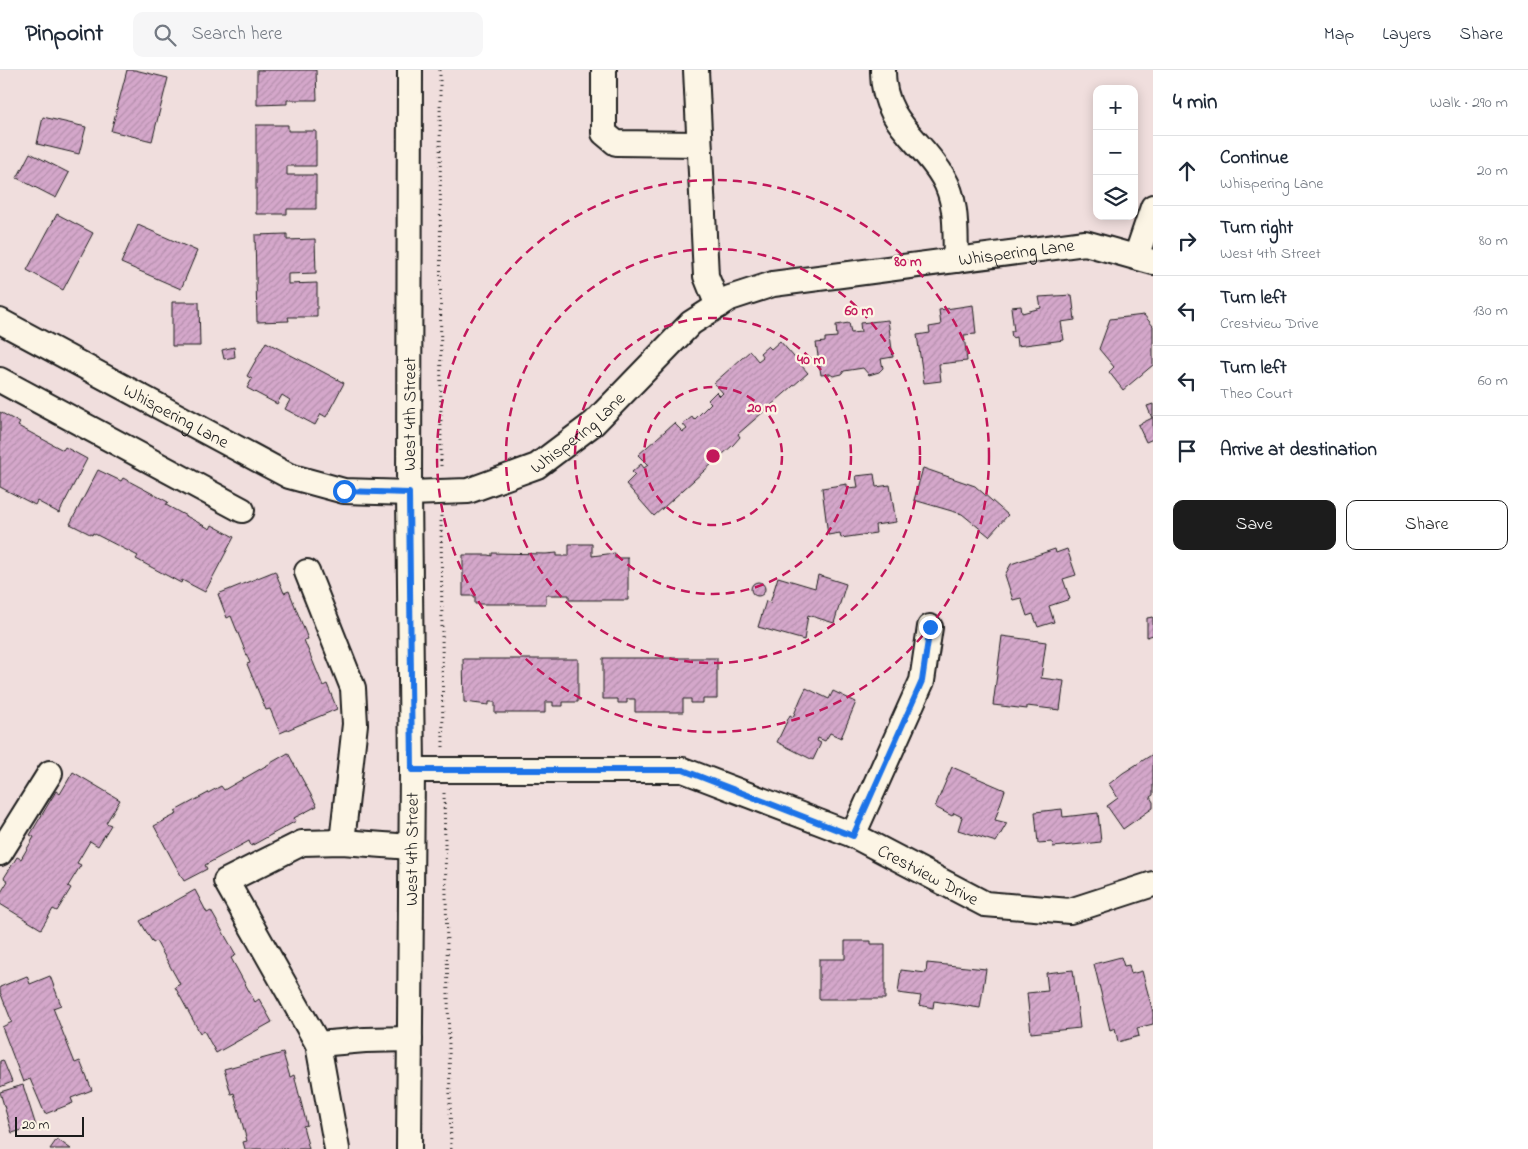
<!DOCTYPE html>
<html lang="en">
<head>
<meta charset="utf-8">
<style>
	:root { --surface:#fff; --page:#f6f6f7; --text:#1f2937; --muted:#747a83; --line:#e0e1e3; --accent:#1c1c1c }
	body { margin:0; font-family:"Indie Flower",sans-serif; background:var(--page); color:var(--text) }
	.controls { position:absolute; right:15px; top:15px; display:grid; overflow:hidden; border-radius:10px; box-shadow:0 2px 12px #0003 }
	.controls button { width:45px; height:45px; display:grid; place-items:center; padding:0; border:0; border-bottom:1px solid var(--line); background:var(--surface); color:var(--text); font:25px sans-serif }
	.scale { position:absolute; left:15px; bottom:12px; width:69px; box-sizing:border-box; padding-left:5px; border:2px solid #1c1c1c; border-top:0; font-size:14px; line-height:18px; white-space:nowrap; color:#1c1c1c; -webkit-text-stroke:4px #fcf5e5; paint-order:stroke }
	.stop { position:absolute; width:15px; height:15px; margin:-11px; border:4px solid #1a73e8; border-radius:50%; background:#fff }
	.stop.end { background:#1a73e8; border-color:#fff; box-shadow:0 1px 5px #0008 }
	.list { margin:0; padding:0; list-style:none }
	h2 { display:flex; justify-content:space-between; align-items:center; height:65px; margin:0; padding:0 20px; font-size:21px }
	h2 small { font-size:16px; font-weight:400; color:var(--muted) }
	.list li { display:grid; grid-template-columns:32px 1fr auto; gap:15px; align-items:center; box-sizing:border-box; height:70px; padding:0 20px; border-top:1px solid var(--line) }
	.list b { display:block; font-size:19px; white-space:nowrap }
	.list p { margin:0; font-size:16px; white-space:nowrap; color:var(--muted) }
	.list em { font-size:16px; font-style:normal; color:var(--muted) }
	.actions { display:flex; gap:10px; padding:15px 20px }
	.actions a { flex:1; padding:11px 0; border:1px solid var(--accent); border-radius:10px; text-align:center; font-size:18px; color:var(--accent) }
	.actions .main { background:var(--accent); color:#fff }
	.icon { flex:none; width:28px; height:28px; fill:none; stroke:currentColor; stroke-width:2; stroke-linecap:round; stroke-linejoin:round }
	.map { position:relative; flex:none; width:1153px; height:1079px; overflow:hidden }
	header { display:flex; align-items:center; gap:30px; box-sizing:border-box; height:70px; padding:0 25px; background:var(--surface); border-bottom:1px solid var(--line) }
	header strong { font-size:24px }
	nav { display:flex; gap:28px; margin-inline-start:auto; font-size:18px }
	.search { width:350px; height:45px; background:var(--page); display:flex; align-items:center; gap:12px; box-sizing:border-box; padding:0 18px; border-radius:10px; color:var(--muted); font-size:19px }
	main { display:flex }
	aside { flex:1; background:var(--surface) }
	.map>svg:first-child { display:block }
</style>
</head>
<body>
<header>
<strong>Pinpoint</strong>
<div class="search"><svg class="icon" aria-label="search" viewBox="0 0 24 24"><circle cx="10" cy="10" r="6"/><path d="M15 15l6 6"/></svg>Search here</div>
<nav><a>Map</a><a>Layers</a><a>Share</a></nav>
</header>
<main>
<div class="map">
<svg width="1153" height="1079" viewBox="0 0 1153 1079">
	<defs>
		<pattern id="building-hatch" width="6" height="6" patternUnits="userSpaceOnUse" patternTransform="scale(1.25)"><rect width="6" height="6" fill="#d4a7ca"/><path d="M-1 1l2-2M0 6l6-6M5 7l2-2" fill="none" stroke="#b58fad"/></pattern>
	</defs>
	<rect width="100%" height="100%" fill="#f0dedd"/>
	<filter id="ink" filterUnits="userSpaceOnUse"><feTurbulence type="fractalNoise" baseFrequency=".02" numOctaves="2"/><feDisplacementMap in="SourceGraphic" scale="10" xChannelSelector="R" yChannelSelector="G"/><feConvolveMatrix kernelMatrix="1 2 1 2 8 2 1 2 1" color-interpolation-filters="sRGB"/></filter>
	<g filter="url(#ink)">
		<path fill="url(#building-hatch)" stroke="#1c1c1c" d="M127 0H135L168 8 152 71 111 61Z
			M257 0H316L317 30H287V34L257 35Z
			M43 47 86 57 79 84 37 74Z
			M256 55H288V61H316V96H287V105H316V139H287V144H256Z
			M30 83 69 103 56 128 17 108Z
			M57 144 93 163 63 220 27 200Z
			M138 155 197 181 181 219 121 193Z
			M287 164V170L315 169 316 203 288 204V214L317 213V247H288L289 251 257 252 255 165Z
			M1072 225 1075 250 1061 252 1064 270 1017 276 1016 267 1012 268 1011 261H1014L1011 237 1021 236 1022 243 1041 238 1039 227Z
			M172 232H199L200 276H172Z
			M973 235 976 264 964 265 967 291 939 294 941 311 924 313 917 265 930 263 929 257 941 255 939 240Z
			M1144 245 1153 256V295L1123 320 1109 302 1114 297 1099 279 1110 249Z
			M888 250 893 287 881 289 883 298 879 302 869 305 863 298 844 301 842 304 833 306 830 304 821 305 816 273 825 272V268L837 267 836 255 849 253 851 263 861 262 860 253Z
			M780 271 808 303 738 364 740 367 733 375 654 446 626 414 635 405 632 402 641 394 644 398 648 395 638 385 674 353 683 362 687 359 683 354 692 347 694 350 711 333 708 330 716 322 720 326 723 323 714 313 750 281 758 291 763 287 760 283 768 276 771 279Z
			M266 272 344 313 326 347 321 344 315 355 285 339 290 330 282 325 277 334 247 318 252 309 247 306Z
			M234 277 235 287 224 289 222 280Z
			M1153 334V369L1146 372 1138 355 1152 348 1147 336Z
			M0 342 20 353 18 356 63 380 65 377 87 389 59 443 37 431 35 435 0 417Z
			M923 398 975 416 1008 445 989 466 962 444 914 430Z
			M98 400 121 411 123 408 168 432 166 435 210 459 212 455 234 467 205 522 182 510 181 513 136 489 138 486 93 463 92 465 70 454Z
			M874 404 876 417 890 415 896 452 875 455 876 463 841 468 840 463 828 465 822 418 847 414V418L858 417 856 406Z
			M569 474H592V486L615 483V488H628V530H569V525H546V534H475V526H463V485H488L492 486V483L546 484 557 483V486H569Z
			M1055 479 1056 483 1067 479 1076 505 1063 509 1070 529 1049 536 1054 552 1038 557 1033 544 1027 546 1021 528 1013 530 1005 505 1011 494Z
			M275 501 284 523 289 521 308 569 304 570 323 616 327 614 337 639 280 663 270 639 266 640 247 594 250 593 231 546 227 548 218 524Z
			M818 505 846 514 834 553 808 545 804 570 758 557 766 531 770 533 778 507 815 518Z
			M751 519a7 7 0 1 1 14 0a7 7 0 1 1-14 0Z
			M1153 547V565L1147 567V548Z
			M1002 566 1046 572 1041 608 1064 611 1060 640 1027 636V639L993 635Z
			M603 588H717V629H703V633H691V629H683V642H635V629H627V633H618V629H603Z
			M463 589H578V632H563V636H553V632H545V643H495V632H489V635L464 632Z
			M806 618 829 629 833 621 856 632 841 668 830 663 825 671 818 668 817 671 821 673 813 690 777 672 790 645 793 647 801 628Z
			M288 683 317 736 294 748 296 751 251 776 249 771 205 795 207 799 184 811 154 756 177 744 175 741 221 716 224 720Z
			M1153 684V725L1150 727 1153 732V738L1123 759 1107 736 1118 728 1109 714 1123 703Z
			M952 697 1005 720 995 750 1007 753 996 772 958 760 962 747 954 743 952 746 935 737Z
			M73 702 120 730 106 753 111 755 98 776 90 771 77 793 81 795 68 816 71 818 57 841 53 839 41 859 0 834V824L8 811 4 808 17 787 21 789 34 767 30 765 56 721 60 724Z
			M1062 739 1063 747 1098 743 1101 772 1053 777 1052 772 1038 773 1035 742Z
			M195 820 207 843 211 841 236 885 231 888 255 932 259 929 272 952 216 983 204 961 200 963 175 917 180 914 156 871 153 873 140 851Z
			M845 871H871V874H885V929H819V889H845Z
			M1121 887 1124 896 1129 895 1131 904 1142 901 1153 942V954L1137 958 1139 966 1118 972 1115 958 1110 960 1094 894Z
			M927 893 986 899 980 938 934 931 933 938 919 935 921 926 898 923 901 900 926 903Z
			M1073 900 1080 958 1031 963 1027 923 1048 921 1046 903Z
			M27 906 30 914 50 906 61 935 53 938 75 993 80 991 92 1020 71 1028 73 1033 45 1044 30 1009 23 1012 2 957 12 952 0 922V917Z
			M283 983 290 1007 294 1005 307 1055 303 1056 309 1079H245L243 1072 247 1071 234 1023 231 1024 224 999Z
			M3 990 12 1012 0 1017V991Z
			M23 1015 36 1056 12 1063 0 1022Z
			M57 1069 71 1079H50Z"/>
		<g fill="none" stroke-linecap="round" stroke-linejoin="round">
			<g stroke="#1c1c1c" stroke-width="28">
				<g id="minor">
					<path d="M604 0V63L616 73 699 74"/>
					<path d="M696 0 706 206 718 236"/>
					<path d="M883 0C882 52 921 69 943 107 958 132 955 162 956 190"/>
					<path d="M1136 187 1153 137"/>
					<path id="s1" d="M0 251 289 406 344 421 409 423 468 421 537 396 594 353 691 253 730 228 773 214 1085 173 1153 192"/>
					<path d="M0 310 242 440"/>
					<path d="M307 502 353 618 355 654 342 772"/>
					<path id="s2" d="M412 700H683L853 765 985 834 1070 841 1153 814"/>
					<path d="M853 765 922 611 930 557"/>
					<path d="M0 783 50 703"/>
					<path d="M318 974 365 970 410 969"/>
					<path d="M337 1079 318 974 226 811 302 773 342 772 411 777"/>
					<path id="s3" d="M409 1079 412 700 409 423 410 0"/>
				</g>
			</g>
			<path stroke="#1c1c1c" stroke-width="3" stroke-dasharray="1 4" stroke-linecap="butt" d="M440 0 441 399
				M441 446 443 677
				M444 723 451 1079"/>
			<use href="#minor" stroke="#fcf5e5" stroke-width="24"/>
		</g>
	</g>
	<g fill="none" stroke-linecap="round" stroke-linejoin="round" filter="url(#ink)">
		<path stroke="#1a73e8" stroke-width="6" d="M344 421 409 423 412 700H683L853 766 922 611 930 557"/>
	</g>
	<g fill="none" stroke="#c2185b" stroke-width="2.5" stroke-dasharray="9 6">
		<circle cx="713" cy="386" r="69"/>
		<circle cx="713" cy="386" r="138"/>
		<circle cx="713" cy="386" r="207"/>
		<circle cx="713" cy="386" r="276"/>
	</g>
	<g text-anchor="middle" stroke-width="4.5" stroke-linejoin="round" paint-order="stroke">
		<g font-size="18" fill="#1c1c1c" stroke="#fcf5e5">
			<text dy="6" stroke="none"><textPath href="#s1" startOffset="1130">Whispering Lane</textPath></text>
			<text dy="6" stroke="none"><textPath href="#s3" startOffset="735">West 4th Street</textPath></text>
			<text dy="6" stroke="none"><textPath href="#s1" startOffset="200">Whispering Lane</textPath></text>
			<text dy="6" stroke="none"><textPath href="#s1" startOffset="635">Whispering Lane</textPath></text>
			<text dy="6" stroke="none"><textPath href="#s3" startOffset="300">West 4th Street</textPath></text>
			<text dy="6" stroke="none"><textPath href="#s2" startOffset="538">Crestview Drive</textPath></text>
		</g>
	</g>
	<circle cx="713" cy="386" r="8" fill="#c2185b" stroke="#fcf5e5" stroke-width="2.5"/>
	<g font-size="15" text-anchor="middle" font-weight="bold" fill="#c2185b" stroke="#fcf5e5" stroke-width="4.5" stroke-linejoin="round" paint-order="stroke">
		<text x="908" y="196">80 m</text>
		<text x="859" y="245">60 m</text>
		<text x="811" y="294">40 m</text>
		<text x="762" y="342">20 m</text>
	</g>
</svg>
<div class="controls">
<button>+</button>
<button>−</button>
<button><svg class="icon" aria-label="layers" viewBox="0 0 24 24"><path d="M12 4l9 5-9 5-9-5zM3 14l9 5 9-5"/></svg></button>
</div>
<div class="scale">20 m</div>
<div class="stop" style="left:344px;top:421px"></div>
<div class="stop end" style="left:930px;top:557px"></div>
</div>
<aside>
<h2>4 min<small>Walk · 290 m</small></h2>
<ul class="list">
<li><svg class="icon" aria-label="ahead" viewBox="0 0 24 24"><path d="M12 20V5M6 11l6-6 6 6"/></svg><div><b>Continue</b><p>Whispering Lane</p></div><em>20 m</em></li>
<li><svg class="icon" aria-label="right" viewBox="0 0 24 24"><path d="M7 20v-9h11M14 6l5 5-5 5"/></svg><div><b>Turn right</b><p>West 4th Street</p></div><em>80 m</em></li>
<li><svg class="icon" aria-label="left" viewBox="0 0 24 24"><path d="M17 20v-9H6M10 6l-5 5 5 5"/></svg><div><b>Turn left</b><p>Crestview Drive</p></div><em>130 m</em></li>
<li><svg class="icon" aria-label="left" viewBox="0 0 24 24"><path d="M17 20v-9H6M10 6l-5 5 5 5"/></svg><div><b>Turn left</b><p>Theo Court</p></div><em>60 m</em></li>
<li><svg class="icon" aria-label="arrive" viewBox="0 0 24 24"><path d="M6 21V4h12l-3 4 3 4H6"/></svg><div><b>Arrive at destination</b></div></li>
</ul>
<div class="actions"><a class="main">Save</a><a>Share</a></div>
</aside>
</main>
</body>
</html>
